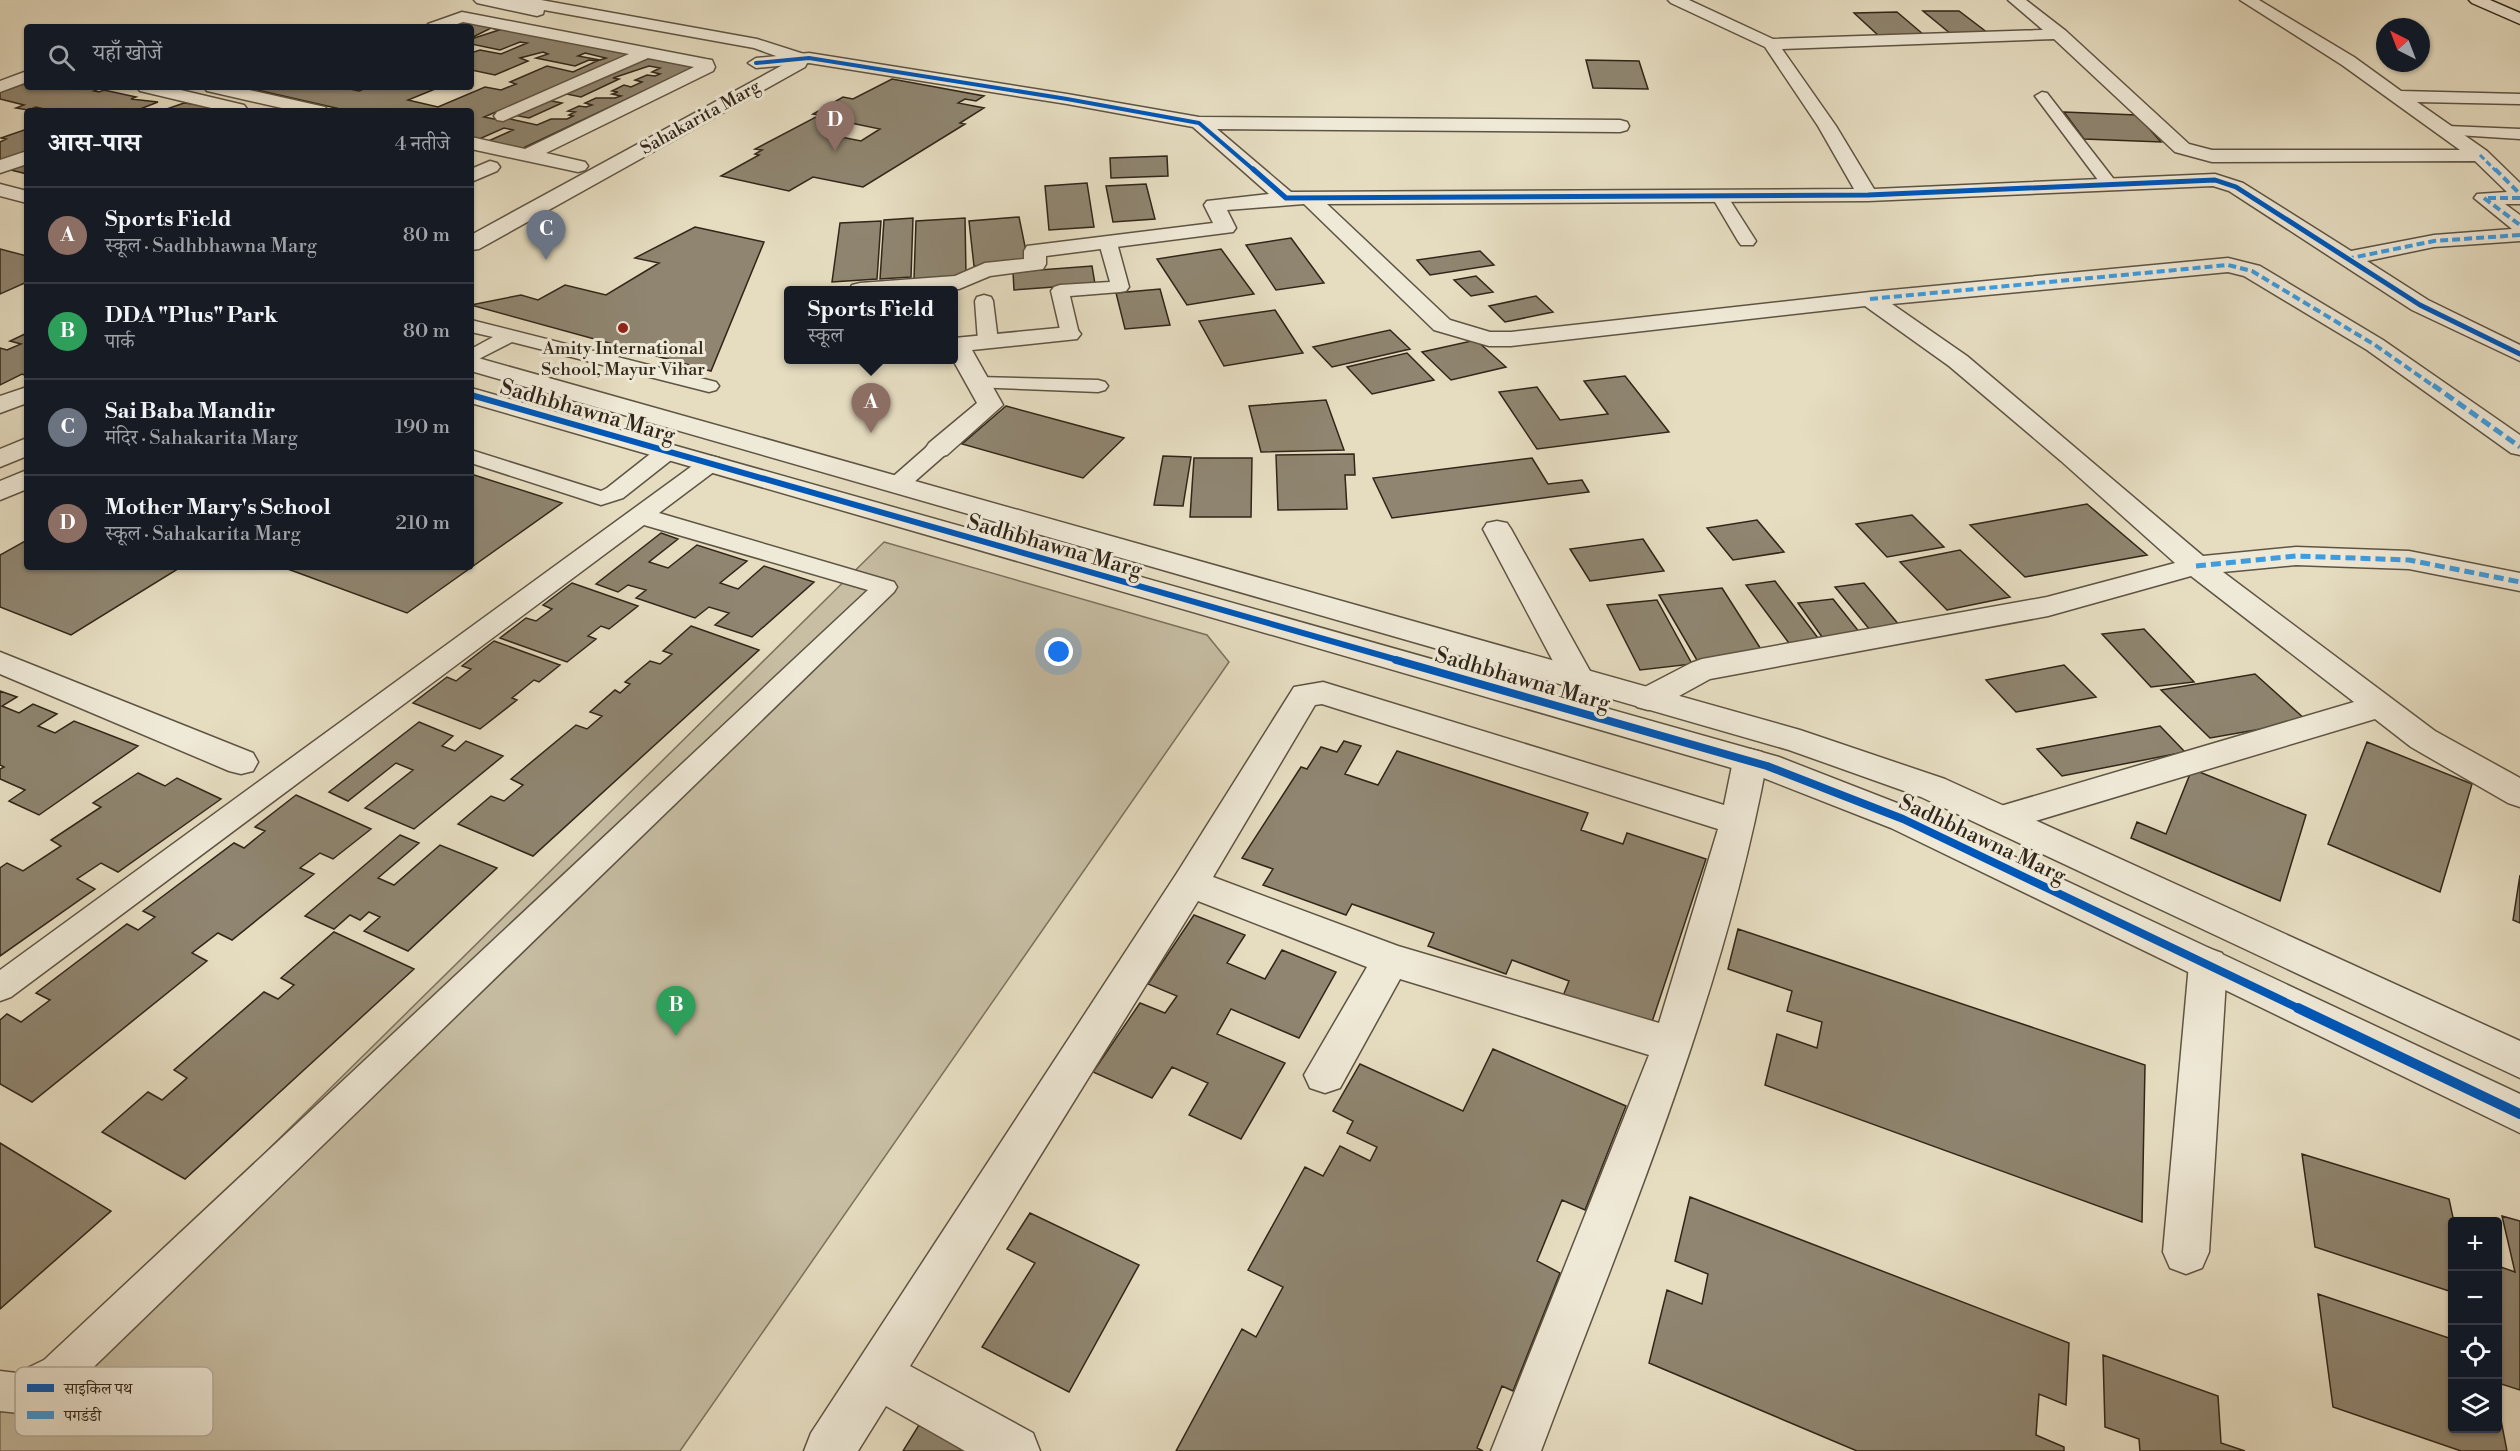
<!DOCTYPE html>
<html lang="hi">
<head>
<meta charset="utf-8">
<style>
	:root { --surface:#171b24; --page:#242831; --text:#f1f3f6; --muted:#9ea1a6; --line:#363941; --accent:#ea580c }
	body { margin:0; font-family:"Libre Bodoni","Noto Serif Devanagari",serif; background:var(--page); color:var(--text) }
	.controls { position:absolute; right:18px; bottom:18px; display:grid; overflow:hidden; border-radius:6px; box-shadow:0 2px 4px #0004 }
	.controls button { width:54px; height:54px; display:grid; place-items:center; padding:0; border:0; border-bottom:2px solid var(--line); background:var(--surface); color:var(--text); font:30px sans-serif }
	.compass { position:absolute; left:2376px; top:18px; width:54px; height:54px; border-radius:50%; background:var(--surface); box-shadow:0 2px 4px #0004; rotate:318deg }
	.you { position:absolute; left:1059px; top:652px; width:21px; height:21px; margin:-15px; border:4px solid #fff; border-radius:50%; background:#1a73e8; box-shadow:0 0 0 9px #1a73e833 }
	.badge { display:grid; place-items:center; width:39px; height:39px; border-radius:50%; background:var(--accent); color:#fff; font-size:20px; font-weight:700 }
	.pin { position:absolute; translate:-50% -50px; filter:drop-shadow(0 2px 3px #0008) }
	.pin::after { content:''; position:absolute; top:32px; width:21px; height:18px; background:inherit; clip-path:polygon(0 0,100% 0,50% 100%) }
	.popup { position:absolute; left:784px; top:286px; width:174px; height:78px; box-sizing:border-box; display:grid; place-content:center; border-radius:6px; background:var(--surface); filter:drop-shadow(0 2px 4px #0005); font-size:20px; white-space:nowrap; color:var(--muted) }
	.popup b { font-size:22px; color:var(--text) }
	.popup::after { content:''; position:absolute; left:50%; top:100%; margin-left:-12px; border:12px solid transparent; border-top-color:var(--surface) }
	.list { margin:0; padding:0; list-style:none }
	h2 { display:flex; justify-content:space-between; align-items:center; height:78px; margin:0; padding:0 24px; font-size:26px }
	h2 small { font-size:20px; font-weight:400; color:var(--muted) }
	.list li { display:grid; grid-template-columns:39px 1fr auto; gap:18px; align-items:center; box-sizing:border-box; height:96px; padding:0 24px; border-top:2px solid var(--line) }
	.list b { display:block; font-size:22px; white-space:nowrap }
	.list p { margin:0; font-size:20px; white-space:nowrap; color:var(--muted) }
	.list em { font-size:20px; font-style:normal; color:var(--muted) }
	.icon { flex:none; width:33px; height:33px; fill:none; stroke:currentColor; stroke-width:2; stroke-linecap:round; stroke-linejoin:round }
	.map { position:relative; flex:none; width:2520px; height:1451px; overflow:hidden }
	.search { position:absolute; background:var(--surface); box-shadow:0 2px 4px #0004; left:24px; top:24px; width:450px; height:66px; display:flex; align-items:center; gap:15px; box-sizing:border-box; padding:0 21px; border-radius:6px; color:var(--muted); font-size:22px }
	.panel { position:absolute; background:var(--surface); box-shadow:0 2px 4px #0004; left:24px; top:108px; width:450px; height:462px; border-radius:6px }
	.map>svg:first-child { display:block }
</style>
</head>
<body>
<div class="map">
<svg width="2520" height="1451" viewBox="0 0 2520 1451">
	<rect width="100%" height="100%" fill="#e6ddc1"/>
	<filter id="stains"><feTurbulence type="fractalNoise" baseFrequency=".00333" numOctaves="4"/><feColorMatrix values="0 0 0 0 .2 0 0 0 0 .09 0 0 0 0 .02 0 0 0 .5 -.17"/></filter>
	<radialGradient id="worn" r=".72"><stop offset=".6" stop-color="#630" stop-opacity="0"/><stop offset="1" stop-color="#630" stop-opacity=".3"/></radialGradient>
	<path fill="#c7bea4" stroke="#7c725e" stroke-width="1.5" d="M884 542 1207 635 1229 662 680 1451H0V1411L2 1412Z"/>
	<path fill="#8f8570" stroke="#312619" stroke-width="1.5" fill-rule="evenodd" d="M1923 11H1959L1988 33 1951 34Z
		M1897 12 1924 35 1879 36 1854 13Z
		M469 20 631 55 484 117 499 120 644 56 697 66 519 150 486 142 513 130 504 128 477 140 471 139V111H349L249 88 241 90 226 87H341L359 91 369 87H440L408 100 438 107 485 87 501 90 516 84 510 82 547 66 573 72 597 61 589 60 575 66 536 58 548 54 543 52 520 58 528 61 495 75 471 70V53L480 50 501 54 527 43 520 42 500 50 471 44V39L499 30 491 28 471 38V27H450Z
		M585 53 606 58 600 60 578 56Z
		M1586 60 1639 61 1648 89 1593 88Z
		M649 66 660 68 652 72 660 74 655 76 647 75 635 80 642 82 631 87 624 85 612 91 618 92 612 94 621 96 615 98H596L585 103 592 105 586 107 579 106 568 111 575 112 569 115 573 116 567 119H551L537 125 506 118 514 115 529 118 562 103 547 100 562 93 581 97 619 79 613 78Z
		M892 79 984 96 976 101 965 99 958 103 984 108 960 123 965 124 863 187 813 177 789 191 721 176 759 155 755 154 762 150 755 149 820 115 813 114 843 97 853 99ZM851 123 880 129 861 141 831 135Z
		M27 83V87H88L99 89 94 91 99 92 104 90 136 97 131 99 158 102 135 111H46L48 110 36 107 28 110 16 108 24 105 0 99V92Z
		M200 102 220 107 212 110 218 111H161L184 103 193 104Z
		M2064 112 2137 115 2161 142 2084 139Z
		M27 129V154L0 161V142L6 139 1 138Z
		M1167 156 1168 176 1111 178 1110 158Z
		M27 161V174L7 169Z
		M1087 183 1094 227 1049 230 1045 186Z
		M1146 184 1155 219 1113 222 1106 186Z
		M1019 217 1028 261 974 266 969 221Z
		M913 218 911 277 880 279 884 220Z
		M965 218 966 275 914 279 916 221Z
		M881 221 877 279 832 282 840 223Z
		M695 227 764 242 711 371 471 305 521 295 538 300 565 285 606 295 659 263 635 258Z
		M1291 238 1324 283 1276 290 1246 245Z
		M0 249 27 256V282L0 294Z
		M1221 249 1254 294 1187 305 1157 259Z
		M1480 251 1494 265 1430 275 1417 260Z
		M1092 266 1095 284 1014 290 1013 272Z
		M1476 276 1493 292 1471 296 1454 280Z
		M1160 289 1170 325 1125 329 1116 293Z
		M1536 296 1553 312 1505 322 1489 306Z
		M1275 310 1303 353 1224 366 1199 321Z
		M1390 330 1410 349 1332 367 1313 347Z
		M27 333V376L22 374 0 385V348L7 350 21 344 10 341Z
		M1476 340 1506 367 1451 380 1422 352Z
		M1407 353 1434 380 1372 394 1347 367Z
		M1625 376 1669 432 1537 449 1499 392 1537 387 1560 420 1608 414 1584 381Z
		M1326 400 1344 450 1261 452 1249 406Z
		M1006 406 1124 438 1083 478 962 444Z
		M1354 454 1355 475H1345L1347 509 1278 510 1276 455Z
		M1163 456 1191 457 1183 506 1154 505Z
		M1194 458H1252L1251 517H1190Z
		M1532 458 1548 484 1582 480 1589 492 1392 518 1373 478Z
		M471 474 562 503 407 613 285 568 471 567Z
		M2087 504 2147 555 2025 577 1970 525Z
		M1912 515 1944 547 1887 557 1856 524Z
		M1757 520 1784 552 1733 560 1707 528Z
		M661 533 678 539 649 562 668 568 697 545 747 561 720 583 738 589 764 566 814 582 752 637 715 625 729 613 709 607 695 618 636 598 646 590 628 585 618 592 596 584Z
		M1643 539 1664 571 1590 581 1570 549Z
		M27 540V567H181L71 635 0 607V555Z
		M1960 550 2010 597 1947 610 1900 562Z
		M1775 581 1824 646 1794 650 1746 585Z
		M572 583 638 606 609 629 601 626 588 636 596 639 567 662 500 638 526 618 536 621 552 609 543 605Z
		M1864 583 1900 626 1870 630 1835 587Z
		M1722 588 1764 654 1698 662 1659 595Z
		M1833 599 1864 638 1827 644 1798 603Z
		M1657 600 1692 664 1640 670 1607 605Z
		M691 626 759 650 533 856 458 824 491 796 504 801 523 785 511 779 576 725 587 729 602 716 590 712 615 690 620 693 630 684 625 682 650 661 660 664 672 654 663 651Z
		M2144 629 2194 682 2151 687 2102 634Z
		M494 641 560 665 539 682 534 680 512 698 517 700 480 729 413 703 447 677 456 681 471 669 462 666Z
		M2064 665 2096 697 2016 712 1986 680Z
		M2255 674 2307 721 2210 738 2161 690Z
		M0 691 17 697 2 706 19 713 33 704 57 714 38 726 55 733 74 721 138 746 39 815 9 801 25 790 0 779V769L4 767 0 765Z
		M419 722 453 736 442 746 455 751 466 741 503 756 414 829 365 808 413 770 396 763 348 801 329 792Z
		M2160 726 2185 752 2062 776 2037 749Z
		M1344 741 1361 746 1345 774 1378 785 1397 751 1588 813 1581 830 1623 844 1627 833 1706 859 1650 1028 1563 996 1569 981 1512 960 1506 974 1428 946 1434 933 1352 904 1346 915 1263 885 1273 869 1242 858 1301 767 1307 769 1321 747 1337 752Z
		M2367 742 2472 784 2440 892 2328 844Z
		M2192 769 2306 815 2280 901 2131 838 2137 822 2166 834Z
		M138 773 165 786 177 778 221 799 118 872 101 863 77 879 95 889 0 956V868L7 863 23 871 61 846 51 840 101 807 93 803Z
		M296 795 371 829 333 859 320 853 300 868 314 874 232 940 218 933 192 953 207 961 32 1102 0 1084V1020L7 1014 21 1022 50 1000 36 993 127 924 138 930 155 917 143 911 234 843 244 848 265 831 255 827Z
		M400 835 419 843 378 878 394 885 440 845 497 868 408 951 364 931 380 917 369 912 360 920 350 915 334 929 305 916Z
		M2520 875V923L2513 920Z
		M1194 915 1245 935 1227 963 1265 979 1282 950 1336 972 1299 1038 1231 1009 1217 1034 1285 1063 1241 1139 1189 1115 1208 1083 1172 1067 1152 1098 1093 1072 1140 1003 1165 1013 1177 996 1148 984Z
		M1738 929 2145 1065 2142 1222 1765 1085 1777 1034 1817 1048 1822 1022 1787 1011 1792 991 1728 969Z
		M334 932 414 969 185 1179 102 1132 148 1092 162 1100 187 1078 174 1070 264 992 278 999 294 985 281 978Z
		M1493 1049 1626 1106 1585 1210 1562 1200 1537 1261 1560 1273 1513 1391 1502 1386 1477 1448 1483 1451H1176L1242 1329 1256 1337 1283 1287 1248 1270 1305 1167 1323 1176 1340 1146 1370 1161 1377 1147 1347 1133 1353 1121 1333 1111 1360 1064 1463 1111Z
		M0 1143 111 1211 0 1309Z
		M2302 1154 2449 1199 2454 1222 2452 1292 2315 1247Z
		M1690 1197 2069 1343 2066 1405 2039 1394 2036 1435 2064 1447V1451H1857L1649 1363 1667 1290 1702 1304 1708 1274 1675 1261Z
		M1030 1213 1139 1265 1069 1392 982 1347 1035 1263 1007 1249Z
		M2502 1216 2520 1221V1390L2498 1383V1266L2515 1272Z
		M2318 1294 2452 1339V1428H2498V1405L2507 1451H2461L2333 1407Z
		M2103 1355 2218 1396 2221 1443 2245 1451H2140L2139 1439 2105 1427Z
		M919 1425 968 1451H903Z"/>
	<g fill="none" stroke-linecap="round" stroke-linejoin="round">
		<g stroke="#5e5443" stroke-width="3">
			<path id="service" d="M2042 92 2047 93 2116 182 2118 185 2116 188H2104L2035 96Z
				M2447 126 2520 129V139L2442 134 2439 131Z
				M1720 192 1726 194 1756 241 1753 245H1741L1738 241 1712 197Z
				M1108 238 1114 239 1117 243 1129 287 1126 291 1120 292 1070 296 1079 334 1076 338H1062L1051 291 1054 287 1060 285 1110 282 1099 243 1102 239Z
				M984 295 991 297 993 301 998 341 995 345H981L978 341 975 301 977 297Z
				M471 320 716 382 719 386 716 390 709 392 512 342 471 363V349L493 337 471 332Z
				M978 377 1098 380 1105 382 1108 386 1105 390 1098 392 971 387 968 383 971 379Z
				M938 443 946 444 949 449 946 454 905 490 897 492 889 490 886 485 889 480 930 444Z
				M667 446 675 447 678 452 675 457 623 498 601 505 471 463V450L601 491 607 488 659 447Z
				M711 456 719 458 722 463 719 468 659 513 894 582 897 587 894 592 72 1388 19 1413 0 1411V1371L17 1373 44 1360 868 590 644 525 11 997 0 1001V970L703 458Z"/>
		</g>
		<g stroke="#5e5443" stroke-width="3">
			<path id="minor" d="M1668 0H1689L1773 39 2043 30 2008 0H2026L2066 31 2189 144 2212 150H2460L2342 65 2240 0H2259L2354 57 2401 91 2520 94V104L2417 102 2487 151 2520 183V204H2505L2520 215V241L2434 247 2367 261 2428 300 2520 345V361L2412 310 2229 191 2213 186 1868 201 1327 204 1450 320 1490 332H1511L1870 292 2228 258 2260 266 2383 340 2520 435V455L2511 453 2367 350 2244 276 2228 272 1892 304 1967 356 2203 556 2296 547 2409 551 2520 573V591L2409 569 2296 565 2223 572 2435 731 2520 778V807L2508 803 2411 747 2375 719 1999 832 1987 828 1981 819 1987 810 2354 702 2191 576 2048 616 1710 679 1659 707 1648 710 1637 707 1632 699 1637 691 1691 663 1702 659 2047 597 2175 563 2061 461 1949 366 1865 306 1511 346H1489L1434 330 1304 204 1227 210 1236 228 1233 232 1046 256V264L1043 269 990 276 959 289 849 290 852 285 860 283 955 276 985 263 1024 259V251L1027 246 1035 245 1213 223 1204 205 1207 201 1269 194 1193 127 1067 104 809 63 756 68 748 63 756 58 809 53 1067 94 1199 117 1620 120 1627 122 1629 126 1627 130 1620 132 1217 129 1291 192 1854 189 1818 126 1765 47 1671 3ZM2054 39 2175 152 2212 162 2475 161 2507 192 2477 194 2474 198 2512 229 2434 235 2351 251 2243 183 2215 174 1874 189 1836 126 1782 49Z
				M462 12 706 59 712 60 715 67 713 71 546 153 585 162 588 166 585 170 578 172 471 149V137L525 149 694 67 648 58 503 121 497 120 494 116 497 112 629 54 463 22 449 27H426L428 24Z
				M27 71V82L0 92V81Z
				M137 87H168L244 105 247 109 246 111H224L140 91Z
				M204 87H236L325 107 328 111H295L207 91Z
				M27 151V164L0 173V160Z
				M490 161 497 163 500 167 497 171 471 182V169Z
				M0 184 27 191V203L0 196Z
				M1069 327 1077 329 1081 334 1077 339 972 350 1003 405 947 455 938 457 929 455 925 449 929 443 977 403 953 360 954 338Z
				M27 387V403L0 413V396Z
				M1497 521 1507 523 1511 529 1595 680 1590 688 1579 691 1568 688 1563 680 1483 529 1487 523Z
				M0 652 253 753 258 762 253 771 241 774 229 771 0 674Z
				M1323 682 1724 805 1733 761 1738 752 1750 749 1762 752 1767 761C1723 999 1626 1225 1541 1451H1491L1649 1055 1400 979 1340 1088 1325 1093 1310 1088 1304 1075 1367 967 1198 901 910 1366 1033 1433 1040 1451H965L886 1406 858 1451H804L811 1433 1177 873 1294 687ZM1322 704 1718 829 1659 1023 1398 946 1213 877 1315 705Z
				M2208 948 2222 953 2227 964 2209 1252 2202 1268 2186 1274 2170 1268 2163 1252 2189 964 2194 953Z"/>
		</g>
		<g stroke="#5e5443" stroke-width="3">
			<path id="tertiary" d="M474 0H541L757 39 804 54 807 63 805 67 479 249 471 250V235L790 61 754 48 544 10 543 14 537 16 477 3Z
				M471 356 1800 730 1945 779 2520 1041V1078L1921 797 1789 750 471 371Z
				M471 388 1779 757 1915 810 2520 1094V1133L1891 828 1756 775 471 403Z
				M27 438V456L0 467V449Z
				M27 470V489L0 500V481Z"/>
		</g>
		<g stroke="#312619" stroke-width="3">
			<path id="secondary" d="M2469 0H2490L2520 13V24L2472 3Z"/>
		</g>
		<use href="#service" fill="#efe9d7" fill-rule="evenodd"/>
		<use href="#minor" fill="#efe9d7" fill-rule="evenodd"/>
		<use href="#tertiary" fill="#efe9d7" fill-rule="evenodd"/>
		<use href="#secondary" fill="#efe9d7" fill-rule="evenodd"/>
		<path stroke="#3e9cdf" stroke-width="3" stroke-dasharray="6 3" stroke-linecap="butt" d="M2480 155 2496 171"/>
		<path stroke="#3e9cdf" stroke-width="4" stroke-dasharray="8 4" stroke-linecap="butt" d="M2495 169 2520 194
			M2520 198H2484L2520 225
			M2346 259 2434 241 2520 235
			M1870 299 2228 265 2252 271 2375 345 2435 387"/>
		<path stroke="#3e9cdf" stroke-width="5" stroke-dasharray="10 5" stroke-linecap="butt" d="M2433 385 2520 447
			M2196 566 2296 556 2409 560 2520 582"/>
		<g stroke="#efe9d7" stroke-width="6">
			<path id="cycleway-far4" d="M756 63 809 58 1067 99 1199 123 1255 171"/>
		</g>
		<g stroke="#efe9d7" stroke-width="8">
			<path id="cycleway-far3" d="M1253 169 1286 198 1868 195 2215 180 2236 187 2420 305 2520 354"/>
		</g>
		<g stroke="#efe9d7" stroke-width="9">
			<path id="cycleway-far2" d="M471 395 1401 661"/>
		</g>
		<g stroke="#efe9d7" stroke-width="12">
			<path id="cycleway-far1" d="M1396 660 1767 766 1903 819 2302 1010"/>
		</g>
		<g stroke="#efe9d7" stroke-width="14">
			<path id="cycleway" d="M2298 1008 2520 1114"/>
		</g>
		<use href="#cycleway-far4" stroke="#0057b8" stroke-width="4"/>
		<use href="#cycleway-far3" stroke="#0057b8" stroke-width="5"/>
		<use href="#cycleway-far2" stroke="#0057b8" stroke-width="6"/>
		<use href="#cycleway-far1" stroke="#0057b8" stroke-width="8"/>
		<use href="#cycleway" stroke="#0057b8" stroke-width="10"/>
	</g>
	<circle fill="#8f2418" stroke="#efe9d7" stroke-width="2" cx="623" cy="328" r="6"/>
	<g text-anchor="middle" stroke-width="6" stroke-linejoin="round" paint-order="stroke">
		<g font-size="18" fill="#312619" stroke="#efe9d7">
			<text transform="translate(700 117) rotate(-29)" y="6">Sahakarita Marg</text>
		</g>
		<g font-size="18" fill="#312619" stroke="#efe9d7">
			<text x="623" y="354">Amity International<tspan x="623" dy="21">School, Mayur Vihar</tspan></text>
		</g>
		<g font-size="22" fill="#312619" stroke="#efe9d7">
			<text transform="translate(588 410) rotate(16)" y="8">Sadhbhawna Marg</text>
			<text transform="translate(1055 545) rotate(16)" y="8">Sadhbhawna Marg</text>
			<text transform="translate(1523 678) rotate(16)" y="8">Sadhbhawna Marg</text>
			<text transform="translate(1983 838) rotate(25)" y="8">Sadhbhawna Marg</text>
		</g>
	</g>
	<rect x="15" y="1367" width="198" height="69" rx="9" fill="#efe9d7" stroke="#b6ae9e" stroke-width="1.5"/>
	<rect x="27" y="1384" width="27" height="8" fill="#0057b8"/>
	<rect x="27" y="1411" width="27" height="8" fill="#3e9cdf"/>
	<g font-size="16" fill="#312619">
		<text x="64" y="1394">साइकिल पथ</text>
		<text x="64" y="1421">पगडंडी</text>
	</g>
	<rect width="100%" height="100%" filter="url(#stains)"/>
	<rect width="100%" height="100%" fill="url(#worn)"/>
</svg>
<div class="controls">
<button>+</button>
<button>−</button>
<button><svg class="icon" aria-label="locate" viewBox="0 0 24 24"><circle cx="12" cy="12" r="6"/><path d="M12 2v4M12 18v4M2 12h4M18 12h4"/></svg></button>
<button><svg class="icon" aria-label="layers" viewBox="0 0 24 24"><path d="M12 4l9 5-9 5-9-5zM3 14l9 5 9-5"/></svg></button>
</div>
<svg class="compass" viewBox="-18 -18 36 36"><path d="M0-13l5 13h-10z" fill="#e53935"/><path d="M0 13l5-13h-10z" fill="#9ea1a6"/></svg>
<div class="you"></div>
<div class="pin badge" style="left:871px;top:433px;background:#8d6e63">A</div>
<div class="popup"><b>Sports Field</b>स्कूल</div>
<div class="pin badge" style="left:676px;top:1036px;background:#2e9e5b">B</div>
<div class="pin badge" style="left:546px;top:260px;background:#6b7280">C</div>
<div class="pin badge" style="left:835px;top:151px;background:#8d6e63">D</div>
<div class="search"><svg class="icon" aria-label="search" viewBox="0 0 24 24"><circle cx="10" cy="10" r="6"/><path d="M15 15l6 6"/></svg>यहाँ खोजें</div>
<section class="panel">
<h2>आस-पास<small>4 नतीजे</small></h2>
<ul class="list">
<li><span class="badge" style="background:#8d6e63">A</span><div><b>Sports Field</b><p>स्कूल · Sadhbhawna Marg</p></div><em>80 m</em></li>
<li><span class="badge" style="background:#2e9e5b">B</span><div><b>DDA &quot;Plus&quot; Park</b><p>पार्क</p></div><em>80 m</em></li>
<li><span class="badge" style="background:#6b7280">C</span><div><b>Sai Baba Mandir</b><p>मंदिर · Sahakarita Marg</p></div><em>190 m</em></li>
<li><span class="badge" style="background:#8d6e63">D</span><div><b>Mother Mary's School</b><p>स्कूल · Sahakarita Marg</p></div><em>210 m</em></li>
</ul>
</section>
</div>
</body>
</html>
